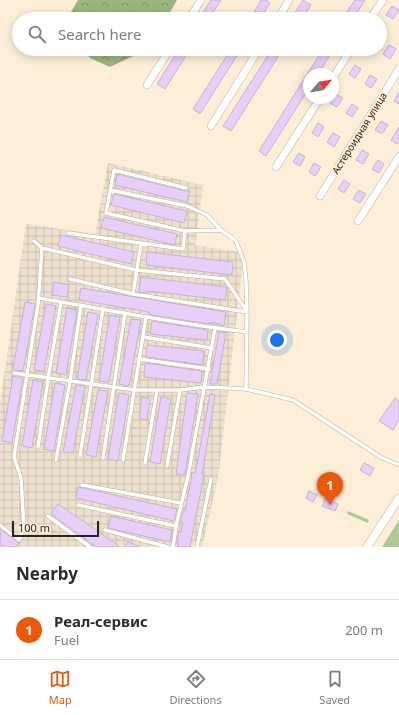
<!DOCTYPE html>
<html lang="en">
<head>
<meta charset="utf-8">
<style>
	:root { --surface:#fff; --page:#f7f7f7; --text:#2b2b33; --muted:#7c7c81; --line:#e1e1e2; --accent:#ea580c }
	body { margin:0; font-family:"Noto Sans",sans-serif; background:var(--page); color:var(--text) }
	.compass { position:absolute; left:303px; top:68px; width:36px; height:36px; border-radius:50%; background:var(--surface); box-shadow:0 2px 10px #0003; rotate:60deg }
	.scale { position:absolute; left:12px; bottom:10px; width:87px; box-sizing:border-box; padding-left:4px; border:2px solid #29241b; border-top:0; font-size:11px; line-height:14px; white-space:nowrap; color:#29241b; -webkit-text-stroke:3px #fdefd7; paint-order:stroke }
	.you { position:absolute; left:277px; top:340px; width:14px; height:14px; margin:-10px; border:3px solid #fff; border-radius:50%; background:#1a73e8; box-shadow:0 0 0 6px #1a73e833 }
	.badge { display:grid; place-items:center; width:26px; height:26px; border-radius:50%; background:var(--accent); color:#fff; font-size:13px; font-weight:700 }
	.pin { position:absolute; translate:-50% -33px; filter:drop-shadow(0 1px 2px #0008) }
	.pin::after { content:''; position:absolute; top:21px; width:14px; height:12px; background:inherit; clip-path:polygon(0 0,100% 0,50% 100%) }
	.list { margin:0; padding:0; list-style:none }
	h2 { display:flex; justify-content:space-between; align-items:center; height:52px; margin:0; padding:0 16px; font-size:17px }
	h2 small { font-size:13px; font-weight:400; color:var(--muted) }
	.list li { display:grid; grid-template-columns:26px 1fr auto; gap:12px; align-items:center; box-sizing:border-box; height:60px; padding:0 16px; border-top:1px solid var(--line) }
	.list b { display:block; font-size:15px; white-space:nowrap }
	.list p { margin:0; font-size:13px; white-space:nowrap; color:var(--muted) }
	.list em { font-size:13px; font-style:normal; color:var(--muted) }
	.icon { flex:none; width:22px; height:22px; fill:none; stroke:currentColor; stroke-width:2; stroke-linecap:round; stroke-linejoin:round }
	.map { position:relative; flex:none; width:399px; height:547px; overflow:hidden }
	.search { position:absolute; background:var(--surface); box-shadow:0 2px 10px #0003; left:12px; right:12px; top:12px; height:44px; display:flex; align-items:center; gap:10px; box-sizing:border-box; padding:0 14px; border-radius:22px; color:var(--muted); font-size:15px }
	.sheet { height:112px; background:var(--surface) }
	nav { display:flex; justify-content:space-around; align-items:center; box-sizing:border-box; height:56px; border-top:1px solid var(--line); background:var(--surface); font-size:11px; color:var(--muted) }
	nav a { display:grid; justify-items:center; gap:2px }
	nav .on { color:var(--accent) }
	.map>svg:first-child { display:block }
</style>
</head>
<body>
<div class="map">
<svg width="399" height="547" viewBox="0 0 399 547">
	<defs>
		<pattern id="industrial-grid" width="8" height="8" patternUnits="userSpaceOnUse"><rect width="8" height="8" fill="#ede1cd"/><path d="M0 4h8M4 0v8" fill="none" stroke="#cbc1af"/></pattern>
		<pattern id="forest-crowns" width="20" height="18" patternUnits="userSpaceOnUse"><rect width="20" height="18" fill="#9bb67e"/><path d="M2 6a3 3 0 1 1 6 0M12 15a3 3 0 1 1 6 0" fill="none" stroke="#7e9466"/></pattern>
	</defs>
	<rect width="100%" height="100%" fill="#fdefd7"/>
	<path fill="url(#industrial-grid)" d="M108 163 203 185 195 245 244 253 218 478 202 547H0V404L26 224 95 234Z"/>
	<path fill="#afc895" d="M348 511 369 520 368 523 347 514Z
		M399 520V547H382Z"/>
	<path fill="url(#forest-crowns)" d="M78 0H177L166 19H69L68 17Z
		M83 49H148L110 67 90 58Z"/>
	<path fill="#e7cefb" stroke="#c2b6cd" d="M211 0H221L209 19H199Z
		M261 0H266L270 3 260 19H250Z
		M303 0 311 5 302 19H291Z
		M355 0H365L353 19H342Z
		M392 6 399 10 393 19 386 15Z
		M389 45 396 49 390 59 383 54Z
		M179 49H186L189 51 165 89 157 84Z
		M231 49H241L200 114 193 109Z
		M272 49H283L231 131 223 126Z
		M323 49H334L318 74H309V88L266 156 259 151Z
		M355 65 361 69 355 78 349 74Z
		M370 75 377 79 371 88 365 84Z
		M399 92V104L394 101Z
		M336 94 343 98 337 107 330 103Z
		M352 104 358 108 352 117 346 113Z
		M381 121 388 125 382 134 375 130Z
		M318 123 324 127 318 137 312 133Z
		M399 127V141L397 144 391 140Z
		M333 133 340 137 334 147 327 142Z
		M362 150 369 154 363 164 356 160Z
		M299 153 305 157 300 166 293 162Z
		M378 160 384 164 379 173 372 169Z
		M314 163 321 167 315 176 309 172Z
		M117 174 185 191H190L187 202 115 185Z
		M344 180 350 184 344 193 338 189Z
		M359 190 366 194 360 203 353 199Z
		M114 194 187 211 184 223 111 205Z
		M104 217 177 234 175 245 101 228Z
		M61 235 134 252 131 264 58 246Z
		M147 252 233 262 232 275 146 265Z
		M141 277 227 287 225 300 147 291 146 293 139 292Z
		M54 282 69 285 67 297 52 295Z
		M81 288 226 312 224 326 220 325V324L209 322V324L152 315 149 314V312L79 300Z
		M25 302 35 304 23 371 14 370 13 368Z
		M46 304 56 306 44 371 34 370Z
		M67 308 77 310 66 375 56 373Z
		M88 312 98 314 86 380 77 379Z
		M110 315 120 317 109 382 99 381Z
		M131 319 141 320 129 386 119 384Z
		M152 321 208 330 207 340 150 334Z
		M219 332 226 333 217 384H210Z
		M147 345 204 351 203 365 146 357Z
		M145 363 202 371 201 383 144 377Z
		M13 376 23 378 12 443 2 441Z
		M33 380 43 382 32 448 22 446Z
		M55 383 65 385 54 451 44 449Z
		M76 385 85 386 73 453 63 452Z
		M98 390 108 391 96 457 86 455Z
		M119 393 129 395 118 461 108 459Z
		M187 393 198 394 185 475 176 474Z
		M210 394 215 395 202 475H204L190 547H178V544H177L179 531 181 532 183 523 180 522 183 510 185 511 192 476H191L192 472 195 474Z
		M142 397 150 399 147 420 139 418Z
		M161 397 171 399 160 464 150 462Z
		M395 398 399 401V420L393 430 379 421Z
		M364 463 374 468 370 476 360 470Z
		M78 487 177 509 174 521 76 498Z
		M309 491 317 495 313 502 306 498Z
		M325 498 338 504 335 511 322 506Z
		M58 504 109 539 120 547H96L51 514Z
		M111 516 172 530 170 542 108 528Z
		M0 529 19 543 16 547H3L0 545Z
		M128 541 139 547H125Z"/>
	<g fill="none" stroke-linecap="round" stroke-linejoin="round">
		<g stroke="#bdaf99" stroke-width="4.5">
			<path id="service" d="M110 190 187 206 207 215 221 230 236 241 244 262 246 280 247 312 246 389
				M185 231 106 213 114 170 186 188
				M68 233 183 249 185 231 221 230
				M34 241 42 248 136 270 225 279 247 311
				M70 279 133 294 247 312
				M133 294 141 244
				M39 298C108 310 177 324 247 332
				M143 337 212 348
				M139 359 209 369
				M14 373 135 390H180L205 387 246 389 293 400 382 458 399 465
				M38 447 49 373 61 302
				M80 456 103 309
				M103 458 125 313
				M56 460 70 381 81 306
				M123 460 146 317
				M145 463 157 390
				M167 466 180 390
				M82 485 181 503
				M78 505 176 526
				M48 516 90 547
				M0 525 19 540 24 528 21 478 14 457 38 305 42 248
				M105 530 168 547
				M173 547 176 526 188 476 215 328
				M197 547 211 479"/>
		</g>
		<g stroke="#bdaf99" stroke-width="8">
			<path id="minor" d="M189 19 201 0
				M278 19 289 0
				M370 19 383 0
				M333 78 351 49
				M147 85 170 49
				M211 126 259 49
				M276 167 320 98
				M320 196 399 69
				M358 221 399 157"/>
		</g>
		<g stroke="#bdaf99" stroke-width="9">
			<path id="tertiary" d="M367 547 399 498"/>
		</g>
		<use href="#service" stroke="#fff" stroke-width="3.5"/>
		<use href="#minor" stroke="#fff" stroke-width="7"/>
		<use href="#tertiary" stroke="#fff" stroke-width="8"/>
	</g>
	<g text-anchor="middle" stroke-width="3.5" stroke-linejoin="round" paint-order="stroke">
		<g font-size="10" fill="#29241b" stroke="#fdefd7">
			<text transform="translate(359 133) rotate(-58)" y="4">Астероидная улица</text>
		</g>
	</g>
</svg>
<svg class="compass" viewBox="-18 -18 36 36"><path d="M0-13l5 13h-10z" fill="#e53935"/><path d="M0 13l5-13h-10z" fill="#7c7c81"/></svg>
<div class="scale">100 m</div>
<div class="you"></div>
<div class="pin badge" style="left:330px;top:505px">1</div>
<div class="search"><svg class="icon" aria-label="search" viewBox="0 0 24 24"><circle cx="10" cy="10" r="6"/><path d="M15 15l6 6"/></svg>Search here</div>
</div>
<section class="sheet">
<h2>Nearby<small></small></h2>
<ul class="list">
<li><span class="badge">1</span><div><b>Реал-сервис</b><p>Fuel</p></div><em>200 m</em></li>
</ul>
</section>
<nav>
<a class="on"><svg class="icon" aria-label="map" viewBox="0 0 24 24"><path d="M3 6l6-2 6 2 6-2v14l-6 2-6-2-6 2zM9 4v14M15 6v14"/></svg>Map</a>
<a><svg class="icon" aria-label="directions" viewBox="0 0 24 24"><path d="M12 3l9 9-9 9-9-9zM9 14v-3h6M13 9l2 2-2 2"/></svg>Directions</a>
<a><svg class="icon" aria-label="saved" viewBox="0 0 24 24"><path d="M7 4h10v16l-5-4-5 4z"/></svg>Saved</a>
</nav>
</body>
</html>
